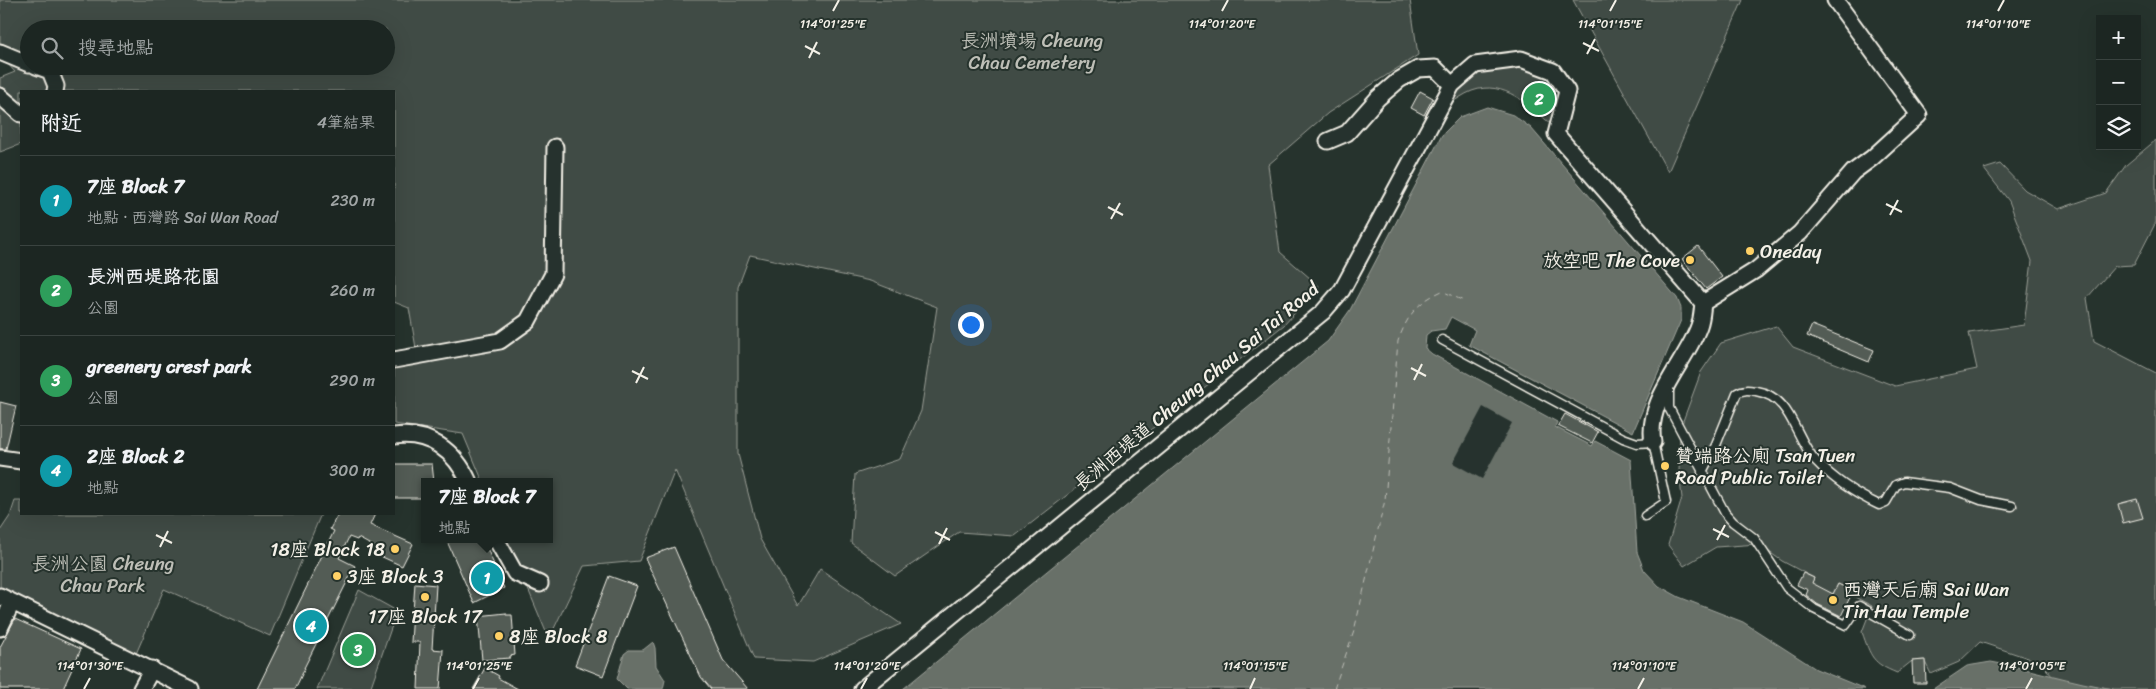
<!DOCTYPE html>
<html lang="zh-TW">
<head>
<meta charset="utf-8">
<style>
	:root { --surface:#1c2622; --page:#29322f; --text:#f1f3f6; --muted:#a0a5a5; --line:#3a4340; --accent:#1a73e8 }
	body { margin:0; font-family:Sriracha,"LXGW WenKai TC",sans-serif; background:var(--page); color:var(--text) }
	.controls { position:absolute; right:15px; top:15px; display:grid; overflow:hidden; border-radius:0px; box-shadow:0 5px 20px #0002 }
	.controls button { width:45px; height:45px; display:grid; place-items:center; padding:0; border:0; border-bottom:1px solid var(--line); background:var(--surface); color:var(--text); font:25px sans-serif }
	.you { position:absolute; left:970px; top:324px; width:18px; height:18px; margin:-12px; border:4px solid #fff; border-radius:50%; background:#1a73e8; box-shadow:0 0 0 8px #1a73e833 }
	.badge { display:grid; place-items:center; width:32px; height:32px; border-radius:50%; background:var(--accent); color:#fff; font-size:16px; font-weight:700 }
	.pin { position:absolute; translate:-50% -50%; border:2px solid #fff; box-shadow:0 1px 5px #0006 }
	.popup { position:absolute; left:421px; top:478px; width:132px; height:65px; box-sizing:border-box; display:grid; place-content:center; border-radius:0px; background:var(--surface); filter:drop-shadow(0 1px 4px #0005); font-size:16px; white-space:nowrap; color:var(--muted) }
	.popup b { font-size:19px; color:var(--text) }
	.popup::after { content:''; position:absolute; left:50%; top:100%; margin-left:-10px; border:10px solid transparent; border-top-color:var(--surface) }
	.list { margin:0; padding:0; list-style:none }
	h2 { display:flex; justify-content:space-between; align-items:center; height:65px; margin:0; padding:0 20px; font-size:21px }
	h2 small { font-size:16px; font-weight:400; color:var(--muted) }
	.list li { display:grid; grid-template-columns:32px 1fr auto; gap:15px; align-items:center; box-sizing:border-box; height:90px; padding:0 20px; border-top:1px solid var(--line) }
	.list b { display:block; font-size:19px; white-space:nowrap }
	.list p { margin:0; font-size:16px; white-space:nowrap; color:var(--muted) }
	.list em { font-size:16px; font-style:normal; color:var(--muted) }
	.icon { flex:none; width:28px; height:28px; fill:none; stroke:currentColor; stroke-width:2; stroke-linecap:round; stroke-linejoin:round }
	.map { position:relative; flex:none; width:2156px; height:689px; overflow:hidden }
	.search { position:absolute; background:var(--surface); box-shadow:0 5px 20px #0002; left:20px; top:20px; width:375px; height:55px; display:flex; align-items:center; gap:12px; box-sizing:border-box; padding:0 18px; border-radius:28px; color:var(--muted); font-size:19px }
	.panel { position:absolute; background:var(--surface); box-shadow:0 5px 20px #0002; left:20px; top:90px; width:375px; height:425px; border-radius:0px }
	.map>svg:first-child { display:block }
</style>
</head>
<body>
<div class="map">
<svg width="2156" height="689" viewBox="0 0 2156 689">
	<rect width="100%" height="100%" fill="#26332d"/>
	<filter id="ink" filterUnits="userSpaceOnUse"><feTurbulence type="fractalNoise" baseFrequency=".02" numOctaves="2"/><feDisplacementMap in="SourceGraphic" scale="10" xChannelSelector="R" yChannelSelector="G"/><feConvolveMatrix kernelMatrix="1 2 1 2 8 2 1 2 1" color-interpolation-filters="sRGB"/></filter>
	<g filter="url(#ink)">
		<path fill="#414b45" stroke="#9a9e96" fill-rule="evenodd" d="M0 0H1410L1418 55 1328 113 1268 165 1280 252 1319 286 1284 325 1015 536 959 532 895 576 851 543 855 474 900 459 921 411 937 307 870 281 750 255 738 287V454L760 539 798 606 820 569 901 624 813 662 754 659 675 470 639 561 584 566 549 639 507 539H550V482H483L463 434 394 424V351L416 348 409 308 394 302V91H21V144L0 152V78L15 72 0 55ZM29 29H386V66H29Z
			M1573 0H1743L1668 172Z
			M1522 66 1549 74 1560 93 1552 125C1529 106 1505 79 1472 91 1464 94 1456 100 1448 105 1466 70 1486 69 1522 66Z
			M2156 140V222L2134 265 2115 266 2087 298 2094 341 2156 373V689H2115L2075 683 2053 677 2040 662 1980 642 1959 662 1931 674 1924 660 1912 661 1897 673C1872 663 1871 657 1862 632L1872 606 1851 595 1853 591 1838 584 1833 594 1811 585 1814 578 1782 561 1758 544 1716 547 1684 566 1668 545 1682 498 1679 473 1680 429 1701 372 1721 343 1776 326 1793 347 1895 386 1977 369 1969 333 2024 325 2032 261 2009 201 1984 169 2000 164 2025 190 2058 209 2106 193 2126 165Z
			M15 501H21V514H321L270 636 164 589 135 656 0 589V531L10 516Z
			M359 590 397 611 370 689H317Z"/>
		<path fill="#676f68" stroke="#9fa39b" d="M1487 107 1513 115 1531 128 1677 298 1681 308V320L1633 432 1469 345 1475 330 1451 317 1445 329 1431 331 1426 335 1425 348 1432 354 1557 422 1555 427 1592 446 1595 441 1631 460 1637 552 1644 570 1659 586 1679 597 1743 622 1816 669 1865 689H903L1328 341 1350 310 1442 135 1460 117Z
			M653 642 655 648 656 666 665 680 663 689H627L617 679 624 654 629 650H643Z
			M1991 662C2032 669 2071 682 2113 689H1933L1967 666Z"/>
		<path fill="#26332d" d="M1483 407 1512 423 1482 479 1453 463Z"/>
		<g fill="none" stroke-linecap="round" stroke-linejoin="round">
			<path stroke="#bcbdb5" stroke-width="1" stroke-dasharray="6 5" stroke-linecap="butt" d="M1334 689 1354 631 1385 500 1398 341C1408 315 1416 303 1442 291L1466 302"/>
		</g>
		<path fill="#525c55" stroke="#f4f1e8" d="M1420 91 1433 98 1424 115 1411 108Z
			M1698 246 1722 277 1706 289 1682 259Z
			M1812 325 1874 350 1869 362 1807 336Z
			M0 402 16 406 6 449H0Z
			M1565 414 1598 432 1592 443 1558 426Z
			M394 464H432L434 482H424V498H394Z
			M2137 499 2143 518 2123 523 2118 504Z
			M338 514H375L370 525 413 544 402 566 378 555 380 550 358 538 357 540 349 537 339 558 355 566 304 668H305L295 689H257L334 531 330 529Z
			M446 539H483L504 588 474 603Z
			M674 547 723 660 748 689H711L701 677 645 558Z
			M1803 573 1814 578 1812 583 1833 594 1838 584 1853 591 1841 616 1817 604 1806 595 1808 590 1797 585Z
			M609 576 637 586 603 676 575 665Z
			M415 583 436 585 432 649 443 650 440 689H418L420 642H411Z
			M506 613V615H512L515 655 510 656V658L482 660 478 616Z
			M15 619 81 649 63 689H0V647Z
			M1925 660 1926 683H1913L1912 661Z
			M485 668 499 676 498 678 518 689H473Z"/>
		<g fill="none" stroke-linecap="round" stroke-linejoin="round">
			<g stroke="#f4f1e8" stroke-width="11">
				<path id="lane" d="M1442 340 1623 438 1637 443 1653 442 1666 502 1645 516
					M1669 389V408L1725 513 1733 522 1754 538 1787 588 1814 609 1846 625 1859 606 1910 635
					M1702 472 1716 445 1737 393C1743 389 1749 390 1756 391 1793 397 1794 438 1816 461 1834 480 1856 494 1879 505L1886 502 1896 485 1904 482 1950 488 1981 500 2012 506"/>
			</g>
			<g stroke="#f4f1e8" stroke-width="19">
				<path id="street" d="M0 52 29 64
					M36 66 50 71 56 86 55 91
					M0 96 21 114
					M1328 141 1347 133 1378 98 1399 80 1418 69 1435 68 1452 85
					M1703 303 1756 270 1800 233 1853 172 1872 158 1919 115 1835 0
					M394 360 500 341 528 321 553 274 555 147
					M394 436C429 431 455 451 469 482
					M1653 442C1645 401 1687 361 1699 326 1702 318 1702 310 1703 303
					M0 458 21 461
					M496 539 515 573 540 584
					M0 596 190 689
					M0 628 12 603
					M141 689 152 669
					M862 689 1323 312 1342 290 1452 85 1475 65 1521 59 1553 71 1567 91 1556 134 1703 303"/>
			</g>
			<use href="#lane" stroke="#26332d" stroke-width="8"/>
			<use href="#street" stroke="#26332d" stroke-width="15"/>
		</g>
	</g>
	<path fill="none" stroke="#f4f1e8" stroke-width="2" d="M833 11 839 0M1222 11 1228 0M1610 11 1616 0M1998 11 2004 0M1583 43 1599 51M805 46 820 54M1587 54 1595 39M809 58 817 42M1886 204 1902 212M1108 207 1123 215M1890 215 1898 200M1111 219 1120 203M1411 368 1426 376M632 371 648 379M1414 380 1422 364M636 383 644 367M1713 529 1729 537M935 532 950 540M156 535 172 543M1717 540 1725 525M939 544 947 528M160 547 168 531M84 689 90 678M473 689 479 678M861 689 867 678M1250 689 1255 678M1638 689 1644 678M2026 689 2032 678"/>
	<g fill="#ffd166" stroke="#26332d" stroke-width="2">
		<circle cx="1750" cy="251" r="5"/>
		<circle cx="1690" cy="260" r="5"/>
		<circle cx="1665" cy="466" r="5"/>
		<circle cx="395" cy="549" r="5"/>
		<circle cx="337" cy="576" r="5"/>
		<circle cx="425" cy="597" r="5"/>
		<circle cx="1833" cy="600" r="5"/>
		<circle cx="499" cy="636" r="5"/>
	</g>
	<g text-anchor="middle" stroke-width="4" stroke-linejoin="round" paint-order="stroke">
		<g font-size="19" fill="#bebfb7" stroke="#26332d">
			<text x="1032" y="47">長洲墳場 Cheung<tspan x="1032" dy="22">Chau Cemetery</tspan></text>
			<text x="103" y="570">長洲公園 Cheung<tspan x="103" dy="22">Chau Park</tspan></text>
		</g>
		<g font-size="19" fill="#f4f1e8" stroke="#26332d" text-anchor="start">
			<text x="1760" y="258">Oneday</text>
			<text x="1680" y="267" text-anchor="end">放空吧 The Cove</text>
			<text x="1675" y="462">贊端路公廁 Tsan Tuen<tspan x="1675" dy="22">Road Public Toilet</tspan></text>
			<text x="385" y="556" text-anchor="end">18座 Block 18</text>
			<text x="347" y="583">3座 Block 3</text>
			<text x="1843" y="596">西灣天后廟 Sai Wan<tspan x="1843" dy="22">Tin Hau Temple</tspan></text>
			<text x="425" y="623" text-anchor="middle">17座 Block 17</text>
			<text x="509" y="643">8座 Block 8</text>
		</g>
		<g font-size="19" fill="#f4f1e8" stroke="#26332d">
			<text transform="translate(1196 386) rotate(-40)" y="7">長洲西堤道 Cheung Chau Sai Tai Road</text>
		</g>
	</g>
	<g font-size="12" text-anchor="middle" fill="#f4f1e8" stroke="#26332d" stroke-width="4" stroke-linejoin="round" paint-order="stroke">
		<text x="833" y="28">114°01'25"E</text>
		<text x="1222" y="28">114°01'20"E</text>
		<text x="1610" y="28">114°01'15"E</text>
		<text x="1998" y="28">114°01'10"E</text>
		<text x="90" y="670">114°01'30"E</text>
		<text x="479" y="670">114°01'25"E</text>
		<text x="867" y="670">114°01'20"E</text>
		<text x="1255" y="670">114°01'15"E</text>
		<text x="1644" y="670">114°01'10"E</text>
		<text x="2032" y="670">114°01'05"E</text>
	</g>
</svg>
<div class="controls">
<button>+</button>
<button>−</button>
<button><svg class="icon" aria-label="layers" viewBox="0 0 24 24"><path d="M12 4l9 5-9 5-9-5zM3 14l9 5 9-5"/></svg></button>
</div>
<div class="you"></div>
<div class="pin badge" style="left:487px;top:578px;background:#0f9aa8">1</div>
<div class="popup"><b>7座 Block 7</b>地點</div>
<div class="pin badge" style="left:1539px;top:99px;background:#2e9e5b">2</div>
<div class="pin badge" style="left:358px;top:650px;background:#2e9e5b">3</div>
<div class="pin badge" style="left:311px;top:626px;background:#0f9aa8">4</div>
<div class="search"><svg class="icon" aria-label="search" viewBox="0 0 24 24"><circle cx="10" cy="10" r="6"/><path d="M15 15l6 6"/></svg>搜尋地點</div>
<section class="panel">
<h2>附近<small>4筆結果</small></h2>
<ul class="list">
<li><span class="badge" style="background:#0f9aa8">1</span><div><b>7座 Block 7</b><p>地點 · 西灣路 Sai Wan Road</p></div><em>230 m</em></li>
<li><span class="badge" style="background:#2e9e5b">2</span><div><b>長洲西堤路花園</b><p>公園</p></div><em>260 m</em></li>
<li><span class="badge" style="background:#2e9e5b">3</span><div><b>greenery crest park</b><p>公園</p></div><em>290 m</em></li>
<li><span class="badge" style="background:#0f9aa8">4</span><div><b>2座 Block 2</b><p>地點</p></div><em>300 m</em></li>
</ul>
</section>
</div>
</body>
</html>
